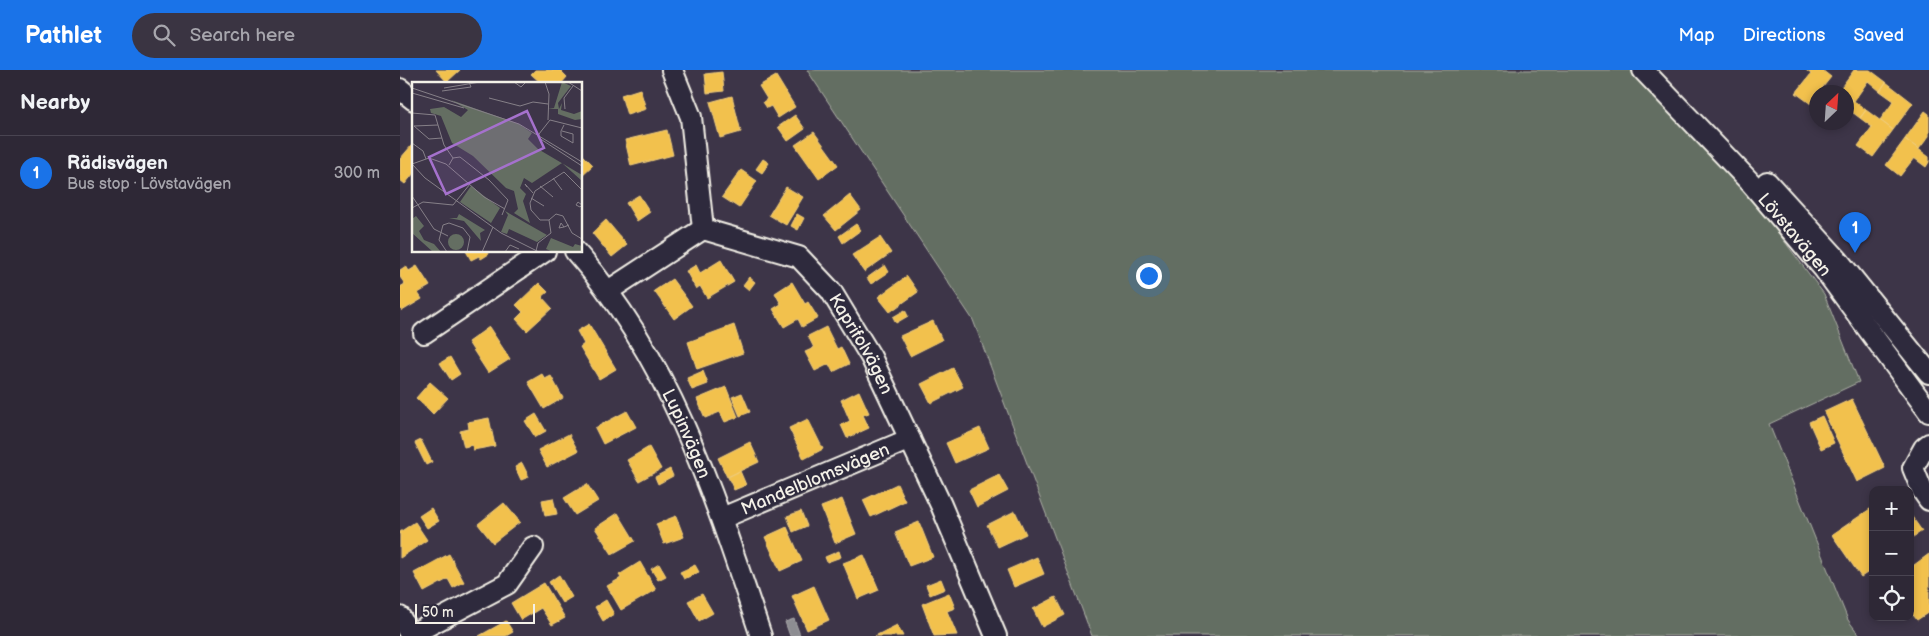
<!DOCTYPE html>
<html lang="en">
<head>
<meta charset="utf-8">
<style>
	:root { --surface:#2e2836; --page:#3a3442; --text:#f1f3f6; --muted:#a7a6ad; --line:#494451; --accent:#1a73e8 }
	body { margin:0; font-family:"Balsamiq Sans",sans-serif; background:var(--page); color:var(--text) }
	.controls { position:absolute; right:15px; bottom:15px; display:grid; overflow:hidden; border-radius:10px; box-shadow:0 2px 8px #0003 }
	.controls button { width:45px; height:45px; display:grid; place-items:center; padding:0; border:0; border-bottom:1px solid var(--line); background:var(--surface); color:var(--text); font:25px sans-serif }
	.compass { position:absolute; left:1409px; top:15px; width:45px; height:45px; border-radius:50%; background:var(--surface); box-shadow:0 2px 8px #0003; rotate:25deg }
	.scale { position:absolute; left:15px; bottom:12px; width:120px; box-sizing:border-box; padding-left:5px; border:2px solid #f4f1e8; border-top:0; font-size:14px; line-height:18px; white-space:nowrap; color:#f4f1e8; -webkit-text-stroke:4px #2f2a3d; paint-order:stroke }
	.you { position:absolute; left:748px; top:205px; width:18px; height:18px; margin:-12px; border:4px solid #fff; border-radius:50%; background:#1a73e8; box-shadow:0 0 0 8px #1a73e833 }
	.badge { display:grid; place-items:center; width:32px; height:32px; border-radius:50%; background:var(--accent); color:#fff; font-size:16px; font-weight:700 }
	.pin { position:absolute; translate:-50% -41px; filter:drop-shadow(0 1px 2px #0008) }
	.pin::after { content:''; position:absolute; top:26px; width:18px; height:15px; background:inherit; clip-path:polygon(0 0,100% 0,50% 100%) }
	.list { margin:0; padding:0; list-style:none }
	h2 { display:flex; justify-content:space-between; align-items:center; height:65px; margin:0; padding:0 20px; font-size:21px }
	h2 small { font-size:16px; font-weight:400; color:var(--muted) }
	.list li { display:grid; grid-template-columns:32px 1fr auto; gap:15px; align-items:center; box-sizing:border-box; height:75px; padding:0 20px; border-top:1px solid var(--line) }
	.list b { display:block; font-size:19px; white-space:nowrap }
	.list p { margin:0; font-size:16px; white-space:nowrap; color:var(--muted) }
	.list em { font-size:16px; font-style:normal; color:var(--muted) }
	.icon { flex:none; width:28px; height:28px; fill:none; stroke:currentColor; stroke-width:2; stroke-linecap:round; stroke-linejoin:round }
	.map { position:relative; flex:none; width:1529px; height:566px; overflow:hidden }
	header { display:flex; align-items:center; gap:30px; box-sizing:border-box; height:70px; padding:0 25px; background:var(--accent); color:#fff }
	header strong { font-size:24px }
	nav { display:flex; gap:28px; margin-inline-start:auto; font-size:18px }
	.search { width:350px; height:45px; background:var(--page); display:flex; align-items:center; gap:12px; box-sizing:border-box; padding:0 18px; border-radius:28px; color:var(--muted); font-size:19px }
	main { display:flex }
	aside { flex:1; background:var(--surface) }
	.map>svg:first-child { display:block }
</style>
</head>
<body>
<header>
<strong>Pathlet</strong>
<div class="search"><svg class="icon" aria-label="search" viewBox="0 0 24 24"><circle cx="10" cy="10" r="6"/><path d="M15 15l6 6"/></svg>Search here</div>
<nav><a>Map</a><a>Directions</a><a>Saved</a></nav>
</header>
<main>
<aside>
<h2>Nearby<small></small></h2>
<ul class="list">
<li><span class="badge">1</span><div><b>Rädisvägen</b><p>Bus stop · Lövstavägen</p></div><em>300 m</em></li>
</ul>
</aside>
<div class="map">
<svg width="1529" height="566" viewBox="0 0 1529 566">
	<rect width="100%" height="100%" fill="#3d3548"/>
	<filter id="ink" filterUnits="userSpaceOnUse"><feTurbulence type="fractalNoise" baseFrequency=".02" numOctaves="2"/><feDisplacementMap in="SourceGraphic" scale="10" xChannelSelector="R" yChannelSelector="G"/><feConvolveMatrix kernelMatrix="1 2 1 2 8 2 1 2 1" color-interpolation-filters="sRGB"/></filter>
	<g filter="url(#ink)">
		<path fill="#646e62" stroke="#acb0a5" d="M407 0H1236L1346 120 1424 224 1459 312 1369 354 1448 550 1460 566H692L573 250Z"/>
		<path fill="#f2c14e" stroke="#f3cf7c" d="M36 0H60L47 12Z
			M135 0H160L167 7 161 14H142L131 4Z
			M1406 0H1422L1431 7 1419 22H1416V26L1411 34 1396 23 1411 4Z
			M1454 0H1470L1486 12 1480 21 1468 11 1454 31 1446 25V22L1439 20Z
			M322 2 324 21 307 23 305 4Z
			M376 6 395 37 378 48 371 36 367 38 363 32 367 29 359 16Z
			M1486 12 1513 33 1493 60 1480 50 1494 31 1480 21Z
			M240 19 246 39 227 45 221 25Z
			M1446 25 1466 40 1460 48 1448 39 1446 41Z
			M332 26 341 62 320 68 310 32Z
			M1466 40 1493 60 1473 87 1458 76 1472 57 1460 48Z
			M1525 41 1529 44V66L1519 79 1505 69Z
			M395 45 405 59 388 71 378 57Z
			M267 60 273 85 231 96 225 70Z
			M414 62 438 95 419 109 395 75Z
			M1505 69 1529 87V92L1526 97 1514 88 1500 106 1486 95Z
			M12 75 14 77V103L5 114 0 110V89Z
			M181 83 193 95 181 106Z
			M363 89 369 93 362 103 356 99Z
			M341 100 357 111 339 138 322 127Z
			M386 117 403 127 386 155 369 145Z
			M239 125 250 142 237 151 226 133Z
			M450 125 461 140 436 160 424 146Z
			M397 144 404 148 398 160 391 156Z
			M206 150 227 175 212 187 192 163Z
			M456 154 461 160 443 173 439 166Z
			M480 167 491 183 464 202 452 185Z
			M66 181H87L89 184 81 189 79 186 71 190Z
			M321 190 334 212 307 228 300 216 296 219 286 201 296 195 300 203Z
			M485 195 489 202 471 214 467 208Z
			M6 196 9 201 17 196 30 216 18 223 22 229 2 241 0 238V217L5 214 0 207V200Z
			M507 206 518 222 490 242 478 227Z
			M349 207 355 212 349 220 343 215Z
			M272 209 292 236 274 249 254 221Z
			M392 212 405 234 408 232 418 248 402 257 398 249 384 257 373 239 381 234 375 223Z
			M139 213 148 222 142 227 152 238 127 261 116 249 123 242 116 235Z
			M505 240 508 246 496 253 493 247Z
			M533 251 542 270 510 286 500 266Z
			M189 254 216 299 199 309 180 277 184 274 177 261Z
			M334 255 343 283 297 299 288 272Z
			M89 257 110 289 88 303 68 272Z
			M426 257 437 279 441 277 449 294 433 302 429 294 415 301 405 282 414 278 408 266Z
			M50 287 60 304 51 310 40 293Z
			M553 298 563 317 531 333 521 314Z
			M303 301 308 314 292 320 287 308Z
			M142 304 145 309 151 306 163 328 144 339 128 312Z
			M30 312 48 328 33 344 16 328Z
			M326 317 338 347 325 352 320 342 305 348 297 329Z
			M459 321 469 343 463 345 469 358 447 368 441 355 450 351 441 330Z
			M342 323 350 342 340 346 332 327Z
			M1452 329 1485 398 1457 412 1424 342Z
			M227 341 236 357 203 374 195 358Z
			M136 344 146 361 135 367 125 351Z
			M1422 346 1434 373 1421 379 1409 352Z
			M89 348 95 376 73 380 72 375 64 377 60 361 69 359 68 352Z
			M408 349 423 379 404 389 389 358Z
			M580 358 589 378 555 393 546 373Z
			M169 364 178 381 147 397 138 380Z
			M21 370 32 392 26 395 15 373Z
			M350 372 359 392 327 407 318 388Z
			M249 377 261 399 239 411 227 390Z
			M122 393 129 407 121 410 115 397Z
			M270 399 273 406 258 414 255 407Z
			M340 401 346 415 334 420 328 407Z
			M599 405 608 421 577 437 569 420Z
			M187 414 198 431 175 445 164 428Z
			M497 414 505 431 471 447 463 430Z
			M153 428 157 444 145 446 142 430Z
			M442 429 456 464 435 473 421 437Z
			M104 433 120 452 93 473 78 454Z
			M1473 437V499L1461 507 1432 465Z
			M31 438 39 451 27 458 19 446Z
			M401 441 407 456 393 462 387 446Z
			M615 441 626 464 598 477 587 455Z
			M218 443 235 471 212 484 195 458Z
			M1510 444 1522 461 1510 469Z
			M276 446 284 467 264 474 256 454Z
			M15 452 27 470 0 488V462Z
			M519 452 533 487 509 496 495 462Z
			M387 457 402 491 380 501 365 467Z
			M439 481 441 487 427 492 425 487Z
			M49 484 64 512 53 518 48 509 24 522 14 503Z
			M1529 484V542L1517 550 1510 541V508L1514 505 1510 498Z
			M464 485 479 520 458 529 443 493Z
			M637 487 644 504 614 517 607 500Z
			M240 492 256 520 221 540 207 516 221 508 219 505Z
			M259 494 266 506 258 510 251 499Z
			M295 495 299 502 284 509 280 502Z
			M159 505 172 527 162 533 149 512Z
			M541 509 545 519 530 525 526 515Z
			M144 513 165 548 152 555 141 538 121 550 111 533Z
			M414 516 429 550 407 560 392 526Z
			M549 523 555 538 547 541 557 565 534 566 522 534Z
			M302 524 313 543 299 551 288 531Z
			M656 527 665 545 642 557 633 539Z
			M206 530 214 544 203 551 195 537Z
			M106 551 113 562 106 566H79Z
			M497 555 503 566H475Z"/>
		<path fill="#8d8d92" stroke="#acabac" d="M394 549 400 565 390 566 385 552Z"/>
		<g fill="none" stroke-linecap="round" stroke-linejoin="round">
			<g stroke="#f4f1e8" stroke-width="24">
				<g id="minor">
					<path d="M272 0 291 47 303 159"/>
					<path id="s1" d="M1243 0 1351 113 1424 199 1529 342"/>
					<path d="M0 19 14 30"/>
					<path d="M1367 112 1438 190 1529 303"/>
					<path id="s2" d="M175 181C272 290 316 431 361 566"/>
					<path id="s3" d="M208 221 303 159 399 187 431 221 471 287 541 435 596 566"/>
					<path d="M24 263 145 181"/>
					<path d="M1529 374 1524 378 1513 398 1522 420 1529 430"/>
					<path id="s4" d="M322 448 510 369"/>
					<path d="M0 547 11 566"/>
					<path d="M10 565 107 514 133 477"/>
				</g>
			</g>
			<use href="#minor" stroke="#2f2a3d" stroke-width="20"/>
		</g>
	</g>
	<g text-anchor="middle" stroke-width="5" stroke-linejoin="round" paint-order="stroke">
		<g font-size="18" fill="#f4f1e8" stroke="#2f2a3d">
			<text dy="6" stroke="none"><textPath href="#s1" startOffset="224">Lövstavägen</textPath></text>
			<text dy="6" stroke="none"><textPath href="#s3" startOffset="321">Kaprifolvägen</textPath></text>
			<text dy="6" stroke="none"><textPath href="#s2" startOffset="215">Lupinvägen</textPath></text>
			<text dy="6" stroke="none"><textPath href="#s4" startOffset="101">Mandelblomsvägen</textPath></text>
		</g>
	</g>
	<g transform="translate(12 12)">
		<rect width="170" height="170" fill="#3d3548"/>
		<path d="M150 0 159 4 146 21 147 27 150 21 149 28 162 32 170 29V37L163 38 146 32V27H136L142 26ZM39 18 107 42 120 51 116 57 126 67 170 93V99L150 81 120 101 112 96 108 106 114 112 111 119 118 141 102 131 106 127 102 109 94 106 61 74 40 61 29 34 19 31 18 27 32 25 49 35 56 28ZM59 104 88 126 79 141 48 120ZM93 129 135 153 125 160 97 147 95 152 89 150 96 133ZM47 132 73 148 68 151 69 159 52 139 37 136H45ZM4 134 12 144 7 149 12 158 22 162 29 170H21L0 151V137ZM36 160a8 8 0 1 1 16 0a8 8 0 1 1-16 0ZM139 156 161 165 163 162 170 164V170H141L134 167Z" fill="#646e62"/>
		<path fill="none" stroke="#868088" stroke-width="1" d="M102 0 109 5 114 0M133 0 137 12 136 38M156 0 170 9M0 6 107 42 170 80M32 6 68 0M30 9 59 5 57 0M0 11 52 26M77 16 108 24 121 20 136 22M153 27 152 16 161 4M0 31 23 33 32 63 41 76M26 43 2 44 17 57 30 56M150 49 161 52V61L149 54V49L152 43M127 52V56L170 84M127 52 138 38 170 46M0 61 11 69 14 77M0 82 13 96 89 151 127 170M0 82 17 76 34 82 72 115 93 127M37 83 41 76 48 75 77 98 96 118 90 133M141 96 150 108M128 104 141 115M115 105 113 102 121 111M0 114 22 147 36 154M119 116 132 124M166 120 170 123 168 125 164 123ZM0 126 11 120 41 123 58 102M137 138H128L119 128 118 121 123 109 152 90 170 108M137 138 144 132 151 134 160 151 170 157M152 145 147 146 149 141 152 145 157 143M124 169 126 161 139 151 137 138M35 170 27 158 31 143 37 141 51 146 58 155 55 170M70 170 81 145M93 170 98 163 107 167"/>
		<path fill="#a571cd" fill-opacity="0.15" stroke="#a571cd" stroke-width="2.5" d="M115 29 132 66 34 112 17 75Z"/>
		<rect width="170" height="170" fill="none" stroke="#f4f1e8" stroke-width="2.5"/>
	</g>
</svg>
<div class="controls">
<button>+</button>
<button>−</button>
<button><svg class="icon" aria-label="locate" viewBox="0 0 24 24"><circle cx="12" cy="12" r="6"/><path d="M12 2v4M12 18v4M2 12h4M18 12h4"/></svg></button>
</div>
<svg class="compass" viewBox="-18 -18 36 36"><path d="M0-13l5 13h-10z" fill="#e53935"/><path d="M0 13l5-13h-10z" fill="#a7a6ad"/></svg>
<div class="scale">50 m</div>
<div class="you"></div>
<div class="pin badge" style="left:1455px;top:183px">1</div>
</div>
</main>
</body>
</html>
